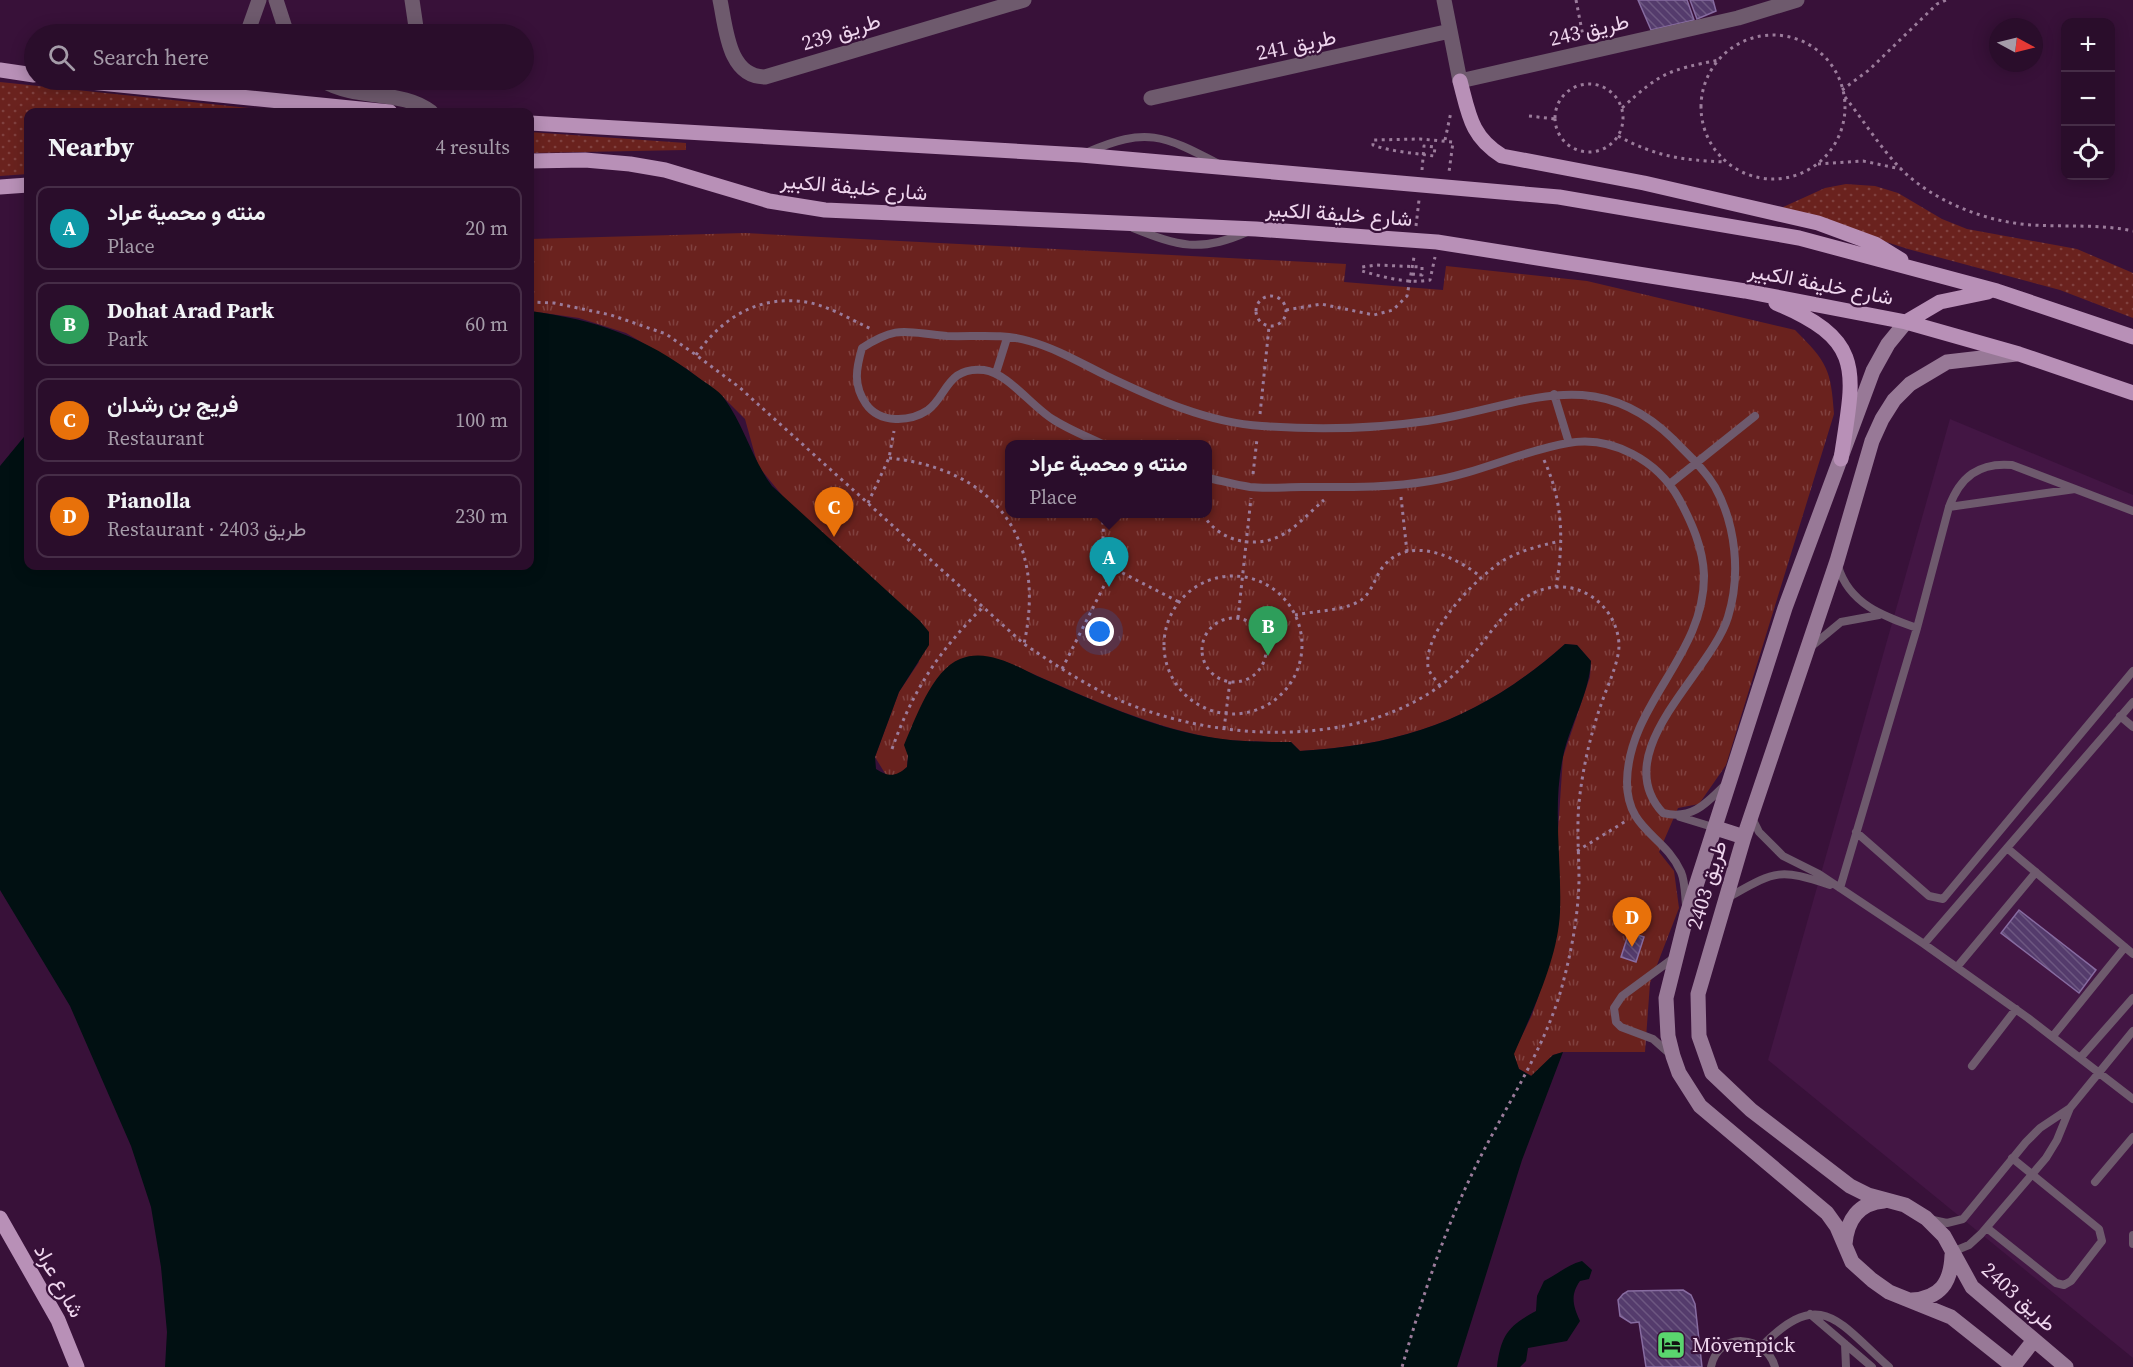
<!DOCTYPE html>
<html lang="en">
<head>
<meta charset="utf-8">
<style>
	:root { --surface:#2a0d2b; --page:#361b37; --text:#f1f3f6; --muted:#a59ca9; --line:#462d47; --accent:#0b8043 }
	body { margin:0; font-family:"Source Serif 4",Vazirmatn,serif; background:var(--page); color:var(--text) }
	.controls { position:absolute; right:18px; top:18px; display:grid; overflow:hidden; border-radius:12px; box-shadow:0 3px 15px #0003 }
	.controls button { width:54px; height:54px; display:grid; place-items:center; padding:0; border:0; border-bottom:2px solid var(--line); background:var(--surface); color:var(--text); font:30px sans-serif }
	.compass { position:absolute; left:1989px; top:18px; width:54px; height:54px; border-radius:50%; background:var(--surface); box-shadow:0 3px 15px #0003; rotate:97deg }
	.you { position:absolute; left:1100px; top:632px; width:21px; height:21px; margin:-15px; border:4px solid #fff; border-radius:50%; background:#1a73e8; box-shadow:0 0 0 9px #1a73e833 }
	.badge { display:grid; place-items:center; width:39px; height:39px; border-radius:50%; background:var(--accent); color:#fff; font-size:20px; font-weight:700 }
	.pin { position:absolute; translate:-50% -50px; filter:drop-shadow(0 2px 3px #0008) }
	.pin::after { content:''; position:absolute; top:32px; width:21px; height:18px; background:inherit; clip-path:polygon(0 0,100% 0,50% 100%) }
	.popup { position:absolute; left:1005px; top:440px; width:207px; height:78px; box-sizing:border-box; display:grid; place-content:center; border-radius:12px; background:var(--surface); filter:drop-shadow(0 2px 4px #0005); font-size:20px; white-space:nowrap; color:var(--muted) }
	.popup b { font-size:22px; color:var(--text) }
	.popup::after { content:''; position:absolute; left:50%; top:100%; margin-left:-12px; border:12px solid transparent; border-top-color:var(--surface) }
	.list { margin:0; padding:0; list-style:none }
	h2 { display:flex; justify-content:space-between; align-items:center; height:78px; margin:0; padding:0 24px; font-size:26px }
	h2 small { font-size:20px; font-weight:400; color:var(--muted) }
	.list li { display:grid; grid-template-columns:39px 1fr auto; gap:18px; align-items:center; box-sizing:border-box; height:84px; margin:0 12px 12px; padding:0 12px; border:2px solid var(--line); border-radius:12px }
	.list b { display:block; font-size:22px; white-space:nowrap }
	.list p { margin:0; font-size:20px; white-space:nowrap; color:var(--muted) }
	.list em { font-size:20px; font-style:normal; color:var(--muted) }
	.icon { flex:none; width:33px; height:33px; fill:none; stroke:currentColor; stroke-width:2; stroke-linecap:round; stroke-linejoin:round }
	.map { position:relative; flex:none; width:2133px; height:1367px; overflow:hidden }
	.search { position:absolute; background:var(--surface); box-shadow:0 3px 15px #0003; left:24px; top:24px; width:510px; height:66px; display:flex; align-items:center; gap:15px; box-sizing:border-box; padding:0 21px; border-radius:33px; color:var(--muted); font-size:22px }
	.panel { position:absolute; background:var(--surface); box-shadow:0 3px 15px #0003; left:24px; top:108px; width:510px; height:462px; border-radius:12px }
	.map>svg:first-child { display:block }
</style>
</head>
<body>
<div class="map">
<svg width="2133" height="1367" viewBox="0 0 2133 1367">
	<defs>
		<pattern id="grass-dots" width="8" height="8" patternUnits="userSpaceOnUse" patternTransform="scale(1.5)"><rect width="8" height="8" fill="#6a221e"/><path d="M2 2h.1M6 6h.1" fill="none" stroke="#80413f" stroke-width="1.8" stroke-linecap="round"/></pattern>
		<pattern id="park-tufts" width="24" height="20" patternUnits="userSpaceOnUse" patternTransform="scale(1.5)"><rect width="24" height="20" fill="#6a221e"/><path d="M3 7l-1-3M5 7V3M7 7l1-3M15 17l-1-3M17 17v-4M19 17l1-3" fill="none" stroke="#80413f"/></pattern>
		<pattern id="building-back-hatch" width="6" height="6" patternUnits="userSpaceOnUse" patternTransform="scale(1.5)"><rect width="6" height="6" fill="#543b6c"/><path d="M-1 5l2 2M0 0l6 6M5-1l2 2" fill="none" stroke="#6d5781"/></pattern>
	</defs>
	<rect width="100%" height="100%" fill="#381139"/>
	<path fill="#431644" d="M1950 419 2133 495V1358L1768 1060Z"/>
	<path fill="url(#grass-dots)" d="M0 82 286 112H28V174L0 176Z
		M530 132 686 143V150L530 153Z
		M1846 184 1875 186 1898 193 1942 219 1967 229 2077 249 2133 273V318L2060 290 1908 249 1781 208 1825 188Z"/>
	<path fill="url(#park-tufts)" fill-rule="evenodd" d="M745 233 1346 264 1344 282 1443 290 1446 266 1587 281 1795 330C1827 362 1831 369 1834 414L1726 765 1699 804 1678 808 1659 852 1674 871 1679 908 1650 983 1645 1052H1563L1553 1055 1532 1076 1519 1069 1513 1054 1532 1015 1549 965 1563 757 1590 677 1591 661 1577 645 1565 644C1484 716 1407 745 1300 751L1291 742C1263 742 1235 742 1208 737 1137 723 1070 690 1004 661L908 756 907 767 898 775H886L875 757 899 692 919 662 758 466 745 419 722 396 687 369 626 333 579 318 530 311V239ZM1010 444H1208V514H1010Z"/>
	<path fill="#011012" d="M530 311C596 320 644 336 699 378 707 384 718 390 724 398 744 425 752 459 772 486L920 621 929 632V645L899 692 875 757 876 769C888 777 896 777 907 767L908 756 904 745C915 720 932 670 960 659 986 648 1014 665 1037 676 1092 700 1150 727 1209 737 1236 742 1264 742 1291 742L1300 751C1407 745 1484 716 1565 644L1577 645 1591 661C1589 695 1570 724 1563 757 1552 807 1562 861 1560 912 1558 959 1532 1012 1514 1054L1519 1069 1531 1076 1553 1055 1563 1052 1522 1160 1457 1367H165L167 1332 161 1267 151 1207 131 1146 70 1006 0 890V466L28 432V566H530Z
		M1582 1261 1592 1270 1589 1279 1580 1281C1570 1295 1573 1306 1580 1321L1567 1341 1528 1348 1526 1361 1520 1367H1497C1501 1335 1508 1326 1536 1311L1537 1296 1544 1281C1558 1274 1567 1265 1582 1261Z"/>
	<path fill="url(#building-back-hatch)" stroke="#876ca1" stroke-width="1.5" d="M1638 0H1687L1694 20 1651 30Z
		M1690 0H1713L1716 11 1697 19Z
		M2019 910 2096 970 2079 993 2001 933Z
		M1629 932 1644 937 1636 962 1621 957Z
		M1683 1290 1691 1295 1695 1304 1702 1367H1646L1639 1322 1631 1323 1620 1316 1618 1300 1623 1294 1628 1291Z"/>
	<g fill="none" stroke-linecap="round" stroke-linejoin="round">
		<path stroke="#9b7c9b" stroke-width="3" stroke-dasharray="3 4.5" stroke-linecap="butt" d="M1576 0 1583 36
			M1701 107a72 72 0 1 1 144 0a72 72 0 1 1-144 0Z
			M1555 118a34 34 0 1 1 68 0a34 34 0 1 1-68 0Z
			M1842 90 1869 70 1937 4 1946 0
			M1845 97C1864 121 1881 149 1902 170 1935 202 1986 222 2032 225 2066 227 2100 224 2133 231
			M1622 108C1660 73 1668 70 1719 60
			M1529 116 1555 119
			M1618 136C1657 157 1682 160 1725 162
			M1445 140 1451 112
			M1818 164 1863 161 1901 169
			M1422 170 1424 146 1435 147 1434 156C1414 153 1392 152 1373 145V140L1420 139 1453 142 1449 172
			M1416 226 1419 200
			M1412 274 1422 275V267L1376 265 1362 267V271C1382 277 1409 284 1430 280L1435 257
			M1256 311a15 15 0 1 1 30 0a15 15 0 1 1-30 0Z
			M530 302 554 303 611 315 666 334 696 355 739 387 1024 644C1054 664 1085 685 1119 700 1220 744 1374 751 1459 670 1488 642 1511 589 1557 587 1590 585 1618 613 1619 645 1619 656 1614 670 1610 681 1595 717 1585 755 1580 794 1576 823 1579 852 1579 881 1578 918 1571 954 1561 990 1542 1055 1501 1113 1472 1174 1442 1236 1421 1302 1402 1367
			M1286 310 1321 304 1374 315 1393 310 1407 296 1414 257
			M696 355C723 316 762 293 811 303 832 308 852 320 871 329
			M1260 414 1269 327
			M889 458C995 469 1047 539 1024 644
			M1544 460C1563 501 1564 542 1556 587
			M1253 474 1257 439
			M1401 497 1407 552
			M868 503 889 458 894 431
			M1101 514C1108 534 1095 552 1113 568L1179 602
			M1203 514C1218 541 1253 549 1280 536 1296 528 1310 512 1324 500
			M1164 645a69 69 0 1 1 138 0a69 69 0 1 1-138 0Z
			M1295 615C1314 611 1341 611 1358 602 1372 594 1374 579 1382 568 1408 534 1455 556 1481 577
			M1238 618 1251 498
			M1202 650a32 32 0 1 1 64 0a32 32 0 1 1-64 0Z
			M1062 669 1113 568
			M1440 686C1436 680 1429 673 1428 667 1423 631 1477 577 1504 560 1522 550 1542 545 1561 541
			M1224 729 1230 681
			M892 749C913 690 938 652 983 607
			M1577 851 1626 821"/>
		<path stroke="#6e5a6d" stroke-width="8" d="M1088 152C1146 127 1163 135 1217 163
			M1133 228C1178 246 1200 253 1247 232
			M996 373 1007 338
			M1554 394 1569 443
			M1103 444C1087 437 1070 430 1054 420 1033 408 1008 373 984 370 947 366 947 396 928 410 910 422 880 424 866 404 853 385 856 369 862 348 899 324 906 333 947 336 974 337 1002 333 1029 341 1055 348 1081 363 1105 375 1153 398 1208 423 1262 426 1316 430 1372 429 1427 421 1519 408 1592 360 1673 439 1687 454 1704 468 1715 487 1736 525 1741 575 1728 617 1711 673 1606 752 1663 813 1691 820 1705 805 1725 785
			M1208 478C1222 481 1236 485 1250 487 1267 489 1285 487 1302 487 1345 487 1388 488 1430 481 1477 474 1521 451 1568 443 1612 435 1658 461 1679 499 1692 523 1703 548 1704 575 1705 656 1628 703 1627 782 1627 831 1664 834 1681 872 1685 881 1685 895 1686 905
			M1671 483 1755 416
			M1949 507 2075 489
			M1838 566C1849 604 1883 616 1917 628
			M1812 646 1841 622 1879 615
			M2120 716 2133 727
			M1751 816 1759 832 1783 856 1819 874 1924 944 2028 1018 2133 1099
			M1680 817 1716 828
			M1856 832 1929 896 1943 899 2133 671
			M2007 848 2133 954
			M1840 888 1917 628 1949 507C1960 477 1979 462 2012 465L2133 511
			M1727 898C1774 872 1777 867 1830 885
			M1924 944 2133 702
			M1957 967 2036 872
			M2053 1036 2125 947
			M1670 1054 1653 1039 1621 1027 1616 1022 1614 1008 1622 996 1675 957
			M2081 1057 2133 998
			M1972 1066 2016 1009
			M2095 1182 2133 1137
			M1933 1220 1947 1223 1963 1219 2026 1142 2040 1128 2070 1108
			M1987 1228 2056 1283 2064 1285 2071 1281 2102 1241 2099 1229 2012 1158
			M2133 1235V1244
			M1952 1252 1969 1245 1981 1234 2046 1158 2057 1140 2070 1108 2133 1031
			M1810 1314 1872 1367
			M1845 1344 1846 1367
			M1762 1346C1821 1286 1838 1322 1889 1367
			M1711 1367C1718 1330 1766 1335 1775 1367"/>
		<path stroke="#6e5a6d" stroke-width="15" d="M412 0 417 34
			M720 0C726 28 728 77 765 77L1024 0
			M1444 0 1460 81 1738 18 1797 0
			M1151 98 1450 31"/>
		<path stroke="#6e5a6d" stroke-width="15" d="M276 0 287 34
			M247 34 259 0
			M322 80C357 101 402 89 431 112"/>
		<path stroke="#987997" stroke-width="15" d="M1906 322 1888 344 1873 371 1785 608 1687 914 1666 998 1668 1036 1673 1056 1679 1073 1700 1106 1827 1213 1837 1227 1852 1262 1872 1280 1889 1292 1951 1317 2014 1367
			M2016 354 1947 362 1910 384 1894 400 1882 419 1872 441 1837 561 1744 837 1698 994 1699 1036 1712 1073 1751 1110 1850 1186 1868 1195 1905 1205 1926 1218 1944 1236 1972 1287 2066 1367
			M1716 828 1744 837
			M1845 1244C1847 1220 1858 1203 1884 1201
			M1912 1300C1940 1298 1951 1283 1952 1255
			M2013 1367 2034 1340"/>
		<path stroke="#b890b7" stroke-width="15" d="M0 70 34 75
			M70 80 390 112
			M1460 81C1469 115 1471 137 1502 156L1644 183 1818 223 1875 244 1901 260
			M530 123 1081 155 1559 197 1799 238 1997 291 2133 337
			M530 161 585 160 630 164 665 170 769 201 825 210 1256 229 1437 242 1745 291 1906 322 2019 354 2133 393
			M0 187 28 185
			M1776 303C1867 341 1854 372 1841 459
			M1906 322 1940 302 1988 292
			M0 1218 58 1320 77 1367"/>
	</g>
	<defs>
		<g id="hotel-square" transform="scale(1.5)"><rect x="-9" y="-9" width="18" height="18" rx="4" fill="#5ad56e" stroke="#381139"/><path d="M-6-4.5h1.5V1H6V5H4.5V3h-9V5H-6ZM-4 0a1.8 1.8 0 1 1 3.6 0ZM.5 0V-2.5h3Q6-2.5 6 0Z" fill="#111"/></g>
	</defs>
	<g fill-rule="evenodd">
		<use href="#hotel-square" x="1671" y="1345"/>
	</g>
	<g text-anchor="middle" stroke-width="4.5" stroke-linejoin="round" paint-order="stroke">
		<g font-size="21" fill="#efd6ee" stroke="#381139">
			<text transform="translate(1589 30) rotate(-13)" y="7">طريق 243</text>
			<text transform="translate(841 32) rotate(-17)" y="7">طريق 239</text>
			<text transform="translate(1296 45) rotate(-12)" y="7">طريق 241</text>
			<text transform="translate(854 187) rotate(5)" y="7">شارع خليفة الكبير</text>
			<text transform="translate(1339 214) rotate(4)" y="7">شارع خليفة الكبير</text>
			<text transform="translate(1821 284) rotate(11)" y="7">شارع خليفة الكبير</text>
			<text transform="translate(1707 885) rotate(-73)" y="7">طريق 2403</text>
			<text transform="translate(59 1281) rotate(61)" y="7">شارع عراد</text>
			<text transform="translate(2019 1297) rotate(42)" y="7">طريق 2403</text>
		</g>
		<g font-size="21" fill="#efd6ee" stroke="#381139" text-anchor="start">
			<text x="1692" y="1352">Mövenpick</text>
		</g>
	</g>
</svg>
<div class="controls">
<button>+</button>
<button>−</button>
<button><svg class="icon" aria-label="locate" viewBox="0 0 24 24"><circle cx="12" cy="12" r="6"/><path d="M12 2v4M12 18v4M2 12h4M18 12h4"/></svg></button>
</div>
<svg class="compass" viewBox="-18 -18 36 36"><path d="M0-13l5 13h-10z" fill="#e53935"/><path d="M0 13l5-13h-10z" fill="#a59ca9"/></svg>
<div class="you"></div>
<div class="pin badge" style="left:1109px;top:587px;background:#0f9aa8">A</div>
<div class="popup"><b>منته و محمية عراد</b>Place</div>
<div class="pin badge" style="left:1268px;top:656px;background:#2e9e5b">B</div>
<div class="pin badge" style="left:834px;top:537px;background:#e8710a">C</div>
<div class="pin badge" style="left:1632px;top:947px;background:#e8710a">D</div>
<div class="search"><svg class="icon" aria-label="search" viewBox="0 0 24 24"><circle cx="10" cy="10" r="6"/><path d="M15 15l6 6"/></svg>Search here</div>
<section class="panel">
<h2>Nearby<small>4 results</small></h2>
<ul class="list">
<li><span class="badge" style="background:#0f9aa8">A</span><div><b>منته و محمية عراد</b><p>Place</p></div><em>20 m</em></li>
<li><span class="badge" style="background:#2e9e5b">B</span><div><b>Dohat Arad Park</b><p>Park</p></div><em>60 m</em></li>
<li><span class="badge" style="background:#e8710a">C</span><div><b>فريج بن رشدان</b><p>Restaurant</p></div><em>100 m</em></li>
<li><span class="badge" style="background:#e8710a">D</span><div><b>Pianolla</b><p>Restaurant · طريق 2403</p></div><em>230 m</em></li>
</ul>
</section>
</div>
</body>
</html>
